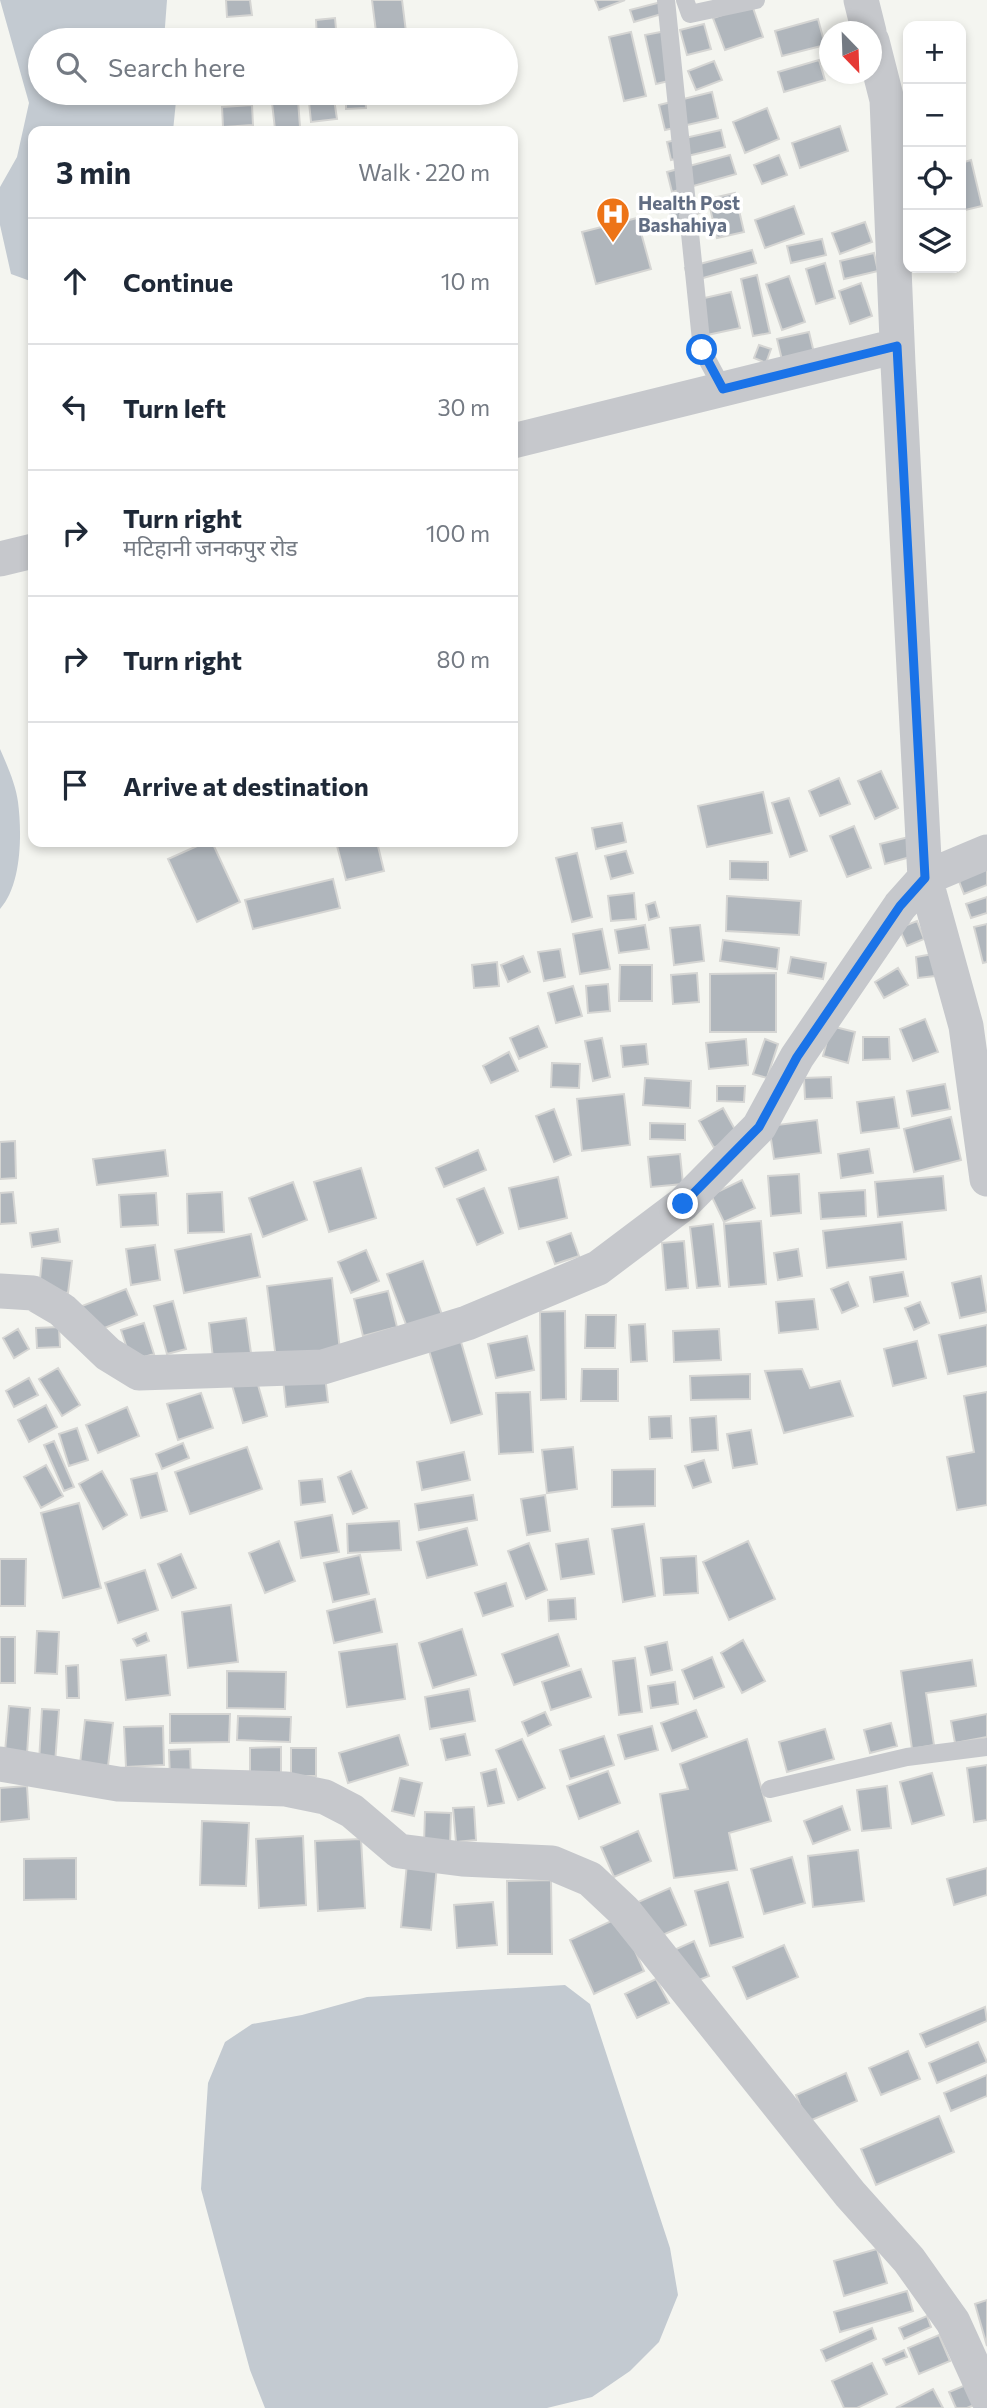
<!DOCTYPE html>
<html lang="en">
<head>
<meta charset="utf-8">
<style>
	:root { --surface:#fff; --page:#f2f2f3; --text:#1f2937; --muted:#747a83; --line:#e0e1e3 }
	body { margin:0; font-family:Commissioner,"Noto Sans Devanagari",sans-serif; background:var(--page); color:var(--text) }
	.controls { position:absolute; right:21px; top:21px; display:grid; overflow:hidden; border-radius:14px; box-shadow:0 4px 10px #0003 }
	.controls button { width:63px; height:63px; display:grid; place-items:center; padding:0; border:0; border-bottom:2px solid var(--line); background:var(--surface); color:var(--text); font:35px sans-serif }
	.compass { position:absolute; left:819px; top:21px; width:63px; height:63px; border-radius:50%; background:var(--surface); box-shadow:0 4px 10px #0003; rotate:157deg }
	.stop { position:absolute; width:21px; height:21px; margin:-16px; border:5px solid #1a73e8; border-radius:50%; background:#fff }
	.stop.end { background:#1a73e8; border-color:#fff; box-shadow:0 2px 7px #0008 }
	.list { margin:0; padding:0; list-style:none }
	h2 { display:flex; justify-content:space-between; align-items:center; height:91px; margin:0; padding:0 28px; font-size:30px }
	h2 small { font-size:23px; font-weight:400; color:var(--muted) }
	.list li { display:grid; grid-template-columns:46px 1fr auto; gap:21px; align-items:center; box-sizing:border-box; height:126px; padding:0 28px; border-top:2px solid var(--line) }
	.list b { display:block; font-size:26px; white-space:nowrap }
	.list p { margin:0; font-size:23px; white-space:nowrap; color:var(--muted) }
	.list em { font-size:23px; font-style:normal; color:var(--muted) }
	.icon { flex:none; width:38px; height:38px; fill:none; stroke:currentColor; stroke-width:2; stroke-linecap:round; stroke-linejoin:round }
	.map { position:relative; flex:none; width:987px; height:2408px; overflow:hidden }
	.search { position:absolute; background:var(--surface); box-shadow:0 4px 10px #0003; left:28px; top:28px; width:490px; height:77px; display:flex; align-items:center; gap:18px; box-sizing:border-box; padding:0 24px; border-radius:38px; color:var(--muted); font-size:26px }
	.panel { position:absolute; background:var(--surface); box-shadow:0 4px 10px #0003; left:28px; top:126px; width:490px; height:721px; border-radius:14px }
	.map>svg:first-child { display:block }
</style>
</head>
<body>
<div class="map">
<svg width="987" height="2408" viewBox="0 0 987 2408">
	<rect width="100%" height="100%" fill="#f4f5f0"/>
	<path fill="#c3cad1" d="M0 0H167L164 40H40V93H174L176 101 173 131H33V282L11 274 0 225V187L17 157 29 103Z
		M0 749C7 765 16 785 18 802 22 833 22 885 0 909Z
		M565 1985 590 2004 670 2248 678 2295 659 2342 630 2371 592 2397 547 2408H265L250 2370 201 2189 208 2083 225 2042 252 2024 302 2015 367 1997Z"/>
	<path fill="#b0b6bc" stroke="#d5d5d3" stroke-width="2" d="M226 0H250L252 15 227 17Z
		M372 0H402L407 40H377Z
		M595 0H625L599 10Z
		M669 0 672 11 634 22 630 10Z
		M752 5 763 37 725 50 713 18Z
		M335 18 337 40H317L316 20Z
		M818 19 825 45 782 56 775 31Z
		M704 24 711 49 687 55 680 30Z
		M666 31 677 79 656 84 645 35Z
		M631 32 646 96 624 101 609 37Z
		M819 60 825 80 784 92 778 72Z
		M714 61 722 80 696 90 688 71Z
		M712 92 718 118 665 130 659 105Z
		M184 93H212L211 99 183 98Z
		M346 93H365L366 108 346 109Z
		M334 99 337 119 311 122 309 102Z
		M298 100 300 127 275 129 272 103Z
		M252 105 253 125 223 127 222 107Z
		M767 108 779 139 745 153 733 122Z
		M840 126 848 151 800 168 792 143Z
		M721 130 725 147 671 160 667 142Z
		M730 155 736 174 672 192 667 172Z
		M779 155 787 175 762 184 754 165Z
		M971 160 982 206 961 211V163Z
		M735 193 744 232 717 238 708 199Z
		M693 198 700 213 673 223 668 208Z
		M794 206 804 234 765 248 755 220Z
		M637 218 651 269 596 284 582 232Z
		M865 222 872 242 840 254 832 233Z
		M822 239 826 255 791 263 787 246Z
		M752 250 756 263 689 282 685 268Z
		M874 253 878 271 844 279 840 261Z
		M825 263 835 298 816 304 806 269Z
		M757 275 770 333 753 336 741 279Z
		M789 276 805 322 782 330 766 284Z
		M861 283 872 316 850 324 839 291Z
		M731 292 740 328 707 335 700 299Z
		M809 332 814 353 782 360 777 339Z
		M759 345 771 349 766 363 754 358Z
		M881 771 898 808 875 819 858 781Z
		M839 778 850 804 820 816 809 791Z
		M763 792 772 833 707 847 698 806Z
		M789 798 807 851 790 857 772 803Z
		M622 823 626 842 596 849 592 828Z
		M854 826 871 868 847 877 830 836Z
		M909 837 914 856 885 864 880 844Z
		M206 842H212L240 902 197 922 168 859Z
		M336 842H377L384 871 346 880Z
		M626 851 633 873 611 879 605 856Z
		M577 853 592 917 572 922 556 858Z
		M730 861 768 862V880L730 879Z
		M987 867V885L964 894 955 871Z
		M333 879 340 908 253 929 245 900Z
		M634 893 636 919 611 921 608 896Z
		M727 896 801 901 799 935 726 931Z
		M987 897V913L971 918 966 904Z
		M655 902 659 917 649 920 646 905Z
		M917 921 924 939 907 946 899 928Z
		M987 924V962L983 963 974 927Z
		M645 925 649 949 619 953 615 930Z
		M700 925 704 961 674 965 670 928Z
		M602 929 610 969 580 974 573 934Z
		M723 940 779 948 777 969 720 961Z
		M560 949 565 977 544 981 538 952Z
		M933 954 935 976 918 978 916 957Z
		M523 956 530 972 508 982 501 965Z
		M791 957 826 963 823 979 788 973Z
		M497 962 499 986 474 988 472 965Z
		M620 965H652V1001H619Z
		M898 968 908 985 884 998 875 982Z
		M697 973 699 1002 673 1004 671 975Z
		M776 973V1032H710V974Z
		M608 984 610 1011 588 1013 586 986Z
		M573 986 582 1016 556 1023 548 993Z
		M925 1019 938 1052 913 1061 900 1029Z
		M538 1026 547 1047 519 1059 510 1038Z
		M831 1026 855 1032 848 1063 823 1056Z
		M863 1037H889L890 1059 863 1060Z
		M602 1038 610 1077 593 1081 585 1041Z
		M746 1039 748 1065 709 1069 706 1043Z
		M765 1039 778 1044 767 1078 753 1074Z
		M646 1044 648 1064 623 1067 621 1046Z
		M509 1052 518 1071 491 1083 483 1066Z
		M552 1063 580 1064 579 1088 551 1087Z
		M831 1077 832 1098 805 1099 804 1078Z
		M645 1078 691 1081 690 1108 643 1105Z
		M945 1084 950 1109 912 1116 907 1091Z
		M717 1086H745L744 1102 717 1101Z
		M624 1094 630 1145 582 1151 577 1099Z
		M894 1097 899 1128 861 1133 857 1102Z
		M723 1108 738 1135 714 1148 699 1121Z
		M554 1109 571 1155 554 1162 536 1116Z
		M951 1117 961 1160 914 1172 904 1129Z
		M817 1120 821 1153 774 1159 769 1126Z
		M650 1123 685 1124V1140L650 1139Z
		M15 1141 16 1178 0 1179V1142Z
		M869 1149 873 1173 841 1178 838 1154Z
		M165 1150 168 1176 97 1185 93 1159Z
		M478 1150 486 1170 444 1187 436 1168Z
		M680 1154 683 1184 651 1187 648 1157Z
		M361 1168 376 1218 329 1232 314 1182Z
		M799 1174 801 1213 771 1216 768 1176Z
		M943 1176 946 1210 878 1217 875 1182Z
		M558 1177 567 1218 519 1229 509 1188Z
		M742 1180 755 1208 724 1222 711 1195Z
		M293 1182 307 1220 263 1237 249 1198Z
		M484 1188 503 1233 477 1245 457 1199Z
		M865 1190 866 1216 821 1219 819 1193Z
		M13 1192 16 1223 0 1224V1193Z
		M222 1192 224 1232 188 1233 187 1194Z
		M156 1193 158 1225 121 1227 119 1195Z
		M761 1221 766 1284 729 1287 724 1224Z
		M902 1222 906 1259 827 1268 823 1231Z
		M713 1224 720 1286 697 1288 690 1227Z
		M58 1229 60 1242 32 1247 30 1233Z
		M571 1233 579 1256 555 1264 547 1242Z
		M251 1234 260 1277 184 1293 175 1250Z
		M684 1241 688 1288 666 1290 662 1243Z
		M155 1245 160 1280 131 1285 126 1249Z
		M798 1249 802 1276 778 1280 774 1253Z
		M366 1250 379 1281 351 1293 338 1262Z
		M42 1258 72 1261 68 1293 39 1290Z
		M423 1261 442 1315 407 1327 387 1274Z
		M903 1272 908 1296 874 1302 870 1277Z
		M981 1276 987 1312 960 1318 952 1283Z
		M332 1278 340 1351 276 1359 267 1286Z
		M848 1282 858 1306 842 1313 831 1289Z
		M126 1289 137 1315 92 1333 82 1306Z
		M388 1291 397 1327 363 1336 354 1299Z
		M814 1299 818 1329 779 1333 776 1302Z
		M173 1301 186 1349 167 1354 154 1306Z
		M920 1302 929 1323 914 1330 905 1308Z
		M565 1311 566 1399 541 1400 540 1312Z
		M586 1315H616L615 1348H585Z
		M246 1318 251 1353 213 1358 209 1323Z
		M144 1323 154 1354 131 1361 121 1330Z
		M645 1324 647 1361 631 1362 629 1325Z
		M987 1325V1366L948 1374 939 1335Z
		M59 1327 60 1347 37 1348 36 1328Z
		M18 1329 29 1349 14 1358 3 1338Z
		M719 1329 721 1360 674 1362 673 1331Z
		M459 1335 482 1414 451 1423 427 1344Z
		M527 1336 534 1370 496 1378 488 1344Z
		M917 1341 926 1378 893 1386 884 1349Z
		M58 1368 80 1405 62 1416 39 1379Z
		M582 1369H618V1401H581Z
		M802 1369 810 1388 840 1381 853 1416 784 1433 765 1371Z
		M750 1374V1399L691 1400 690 1376Z
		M325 1375 328 1402 286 1407 283 1379Z
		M29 1378 38 1395 14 1407 6 1391Z
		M256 1378 267 1416 243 1423 232 1385Z
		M530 1392 533 1452 499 1454 496 1393Z
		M987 1392V1505L957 1510 947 1457 974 1452 964 1396Z
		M201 1393 213 1428 178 1440 167 1404Z
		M46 1405 57 1427 29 1442 18 1420Z
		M127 1407 139 1436 98 1453 86 1425Z
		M671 1416 672 1438 650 1439 649 1417Z
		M716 1416 718 1450 692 1452 690 1418Z
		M77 1428 88 1460 69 1466 59 1434Z
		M751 1430 757 1464 733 1468 727 1434Z
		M54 1441 74 1487 64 1491 44 1445Z
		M183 1443 189 1458 162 1469 156 1454Z
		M247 1447 262 1489 190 1514 175 1472Z
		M573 1447 577 1489 547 1493 542 1450Z
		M464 1452 470 1480 422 1490 417 1462Z
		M704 1460 711 1482 693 1488 685 1466Z
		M46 1465 63 1496 41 1508 24 1477Z
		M655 1469V1506L612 1507V1470Z
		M102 1471 127 1515 103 1529 79 1484Z
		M351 1471 367 1508 353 1514 338 1477Z
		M157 1473 167 1511 141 1518 131 1479Z
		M322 1479 325 1502 301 1505 299 1481Z
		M473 1495 477 1520 419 1530 415 1504Z
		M545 1495 550 1531 527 1535 521 1499Z
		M79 1503 101 1588 63 1598 41 1513Z
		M332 1515 339 1552 301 1558 295 1522Z
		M399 1521 401 1550 348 1553 347 1524Z
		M644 1524 655 1596 623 1602 612 1529Z
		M467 1528 477 1565 427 1578 417 1542Z
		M588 1539 594 1574 561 1579 556 1544Z
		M279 1541 295 1581 265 1593 249 1553Z
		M748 1541 775 1599 729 1620 703 1562Z
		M529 1543 547 1590 526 1599 508 1551Z
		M181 1554 196 1588 172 1598 158 1564Z
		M360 1555 369 1594 333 1602 324 1563Z
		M696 1556 698 1593 664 1595 661 1558Z
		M0 1559H26L25 1606H0Z
		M145 1570 158 1610 118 1623 105 1583Z
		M506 1583 513 1606 483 1616 475 1593Z
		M575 1598 576 1619 549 1621 548 1600Z
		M375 1599 382 1632 334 1643 327 1611Z
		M231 1605 238 1662 188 1668 182 1612Z
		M462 1629 476 1675 433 1688 419 1643Z
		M37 1631 59 1632 57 1674 35 1673Z
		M146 1633 149 1641 137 1646 133 1639Z
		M558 1634 569 1666 514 1685 502 1654Z
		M0 1637H15V1683H0Z
		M743 1640 765 1681 742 1693 721 1653Z
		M667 1642 672 1670 651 1675 645 1647Z
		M397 1644 405 1699 347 1707 339 1652Z
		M166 1655 170 1695 126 1700 121 1660Z
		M712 1657 724 1687 694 1699 682 1670Z
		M635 1658 642 1712 619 1715 613 1661Z
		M972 1660 976 1686 926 1693 934 1745 912 1749 901 1671Z
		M78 1665 79 1698H67L66 1666Z
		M581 1669 591 1697 551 1710 542 1682Z
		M227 1671 286 1672 285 1709 227 1708Z
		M675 1682 678 1704 651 1708 648 1686Z
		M469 1689 475 1721 430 1729 425 1697Z
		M9 1706 30 1708 27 1754 5 1752Z
		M42 1709 59 1710 55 1763 39 1762Z
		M696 1710 707 1737 672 1751 661 1723Z
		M545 1712 551 1725 528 1736 522 1722Z
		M170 1714H230L229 1742 170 1743Z
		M987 1714V1737L955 1743 951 1721Z
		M238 1716 291 1717 290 1742 237 1740Z
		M85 1720 113 1723 108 1766 80 1764Z
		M891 1723 897 1746 870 1753 864 1730Z
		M163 1726 164 1765 126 1767 124 1727Z
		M652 1726 658 1750 625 1759 618 1735Z
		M825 1729 834 1759 787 1772 779 1742Z
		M465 1734 470 1755 446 1760 441 1739Z
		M399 1735 408 1765 348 1783 339 1753Z
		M604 1736 614 1765 570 1779 560 1750Z
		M522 1739 545 1788 518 1800 496 1750Z
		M747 1739 771 1821 729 1833 737 1870 674 1878 660 1794 688 1789 680 1764Z
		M281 1747V1778H250V1748Z
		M291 1748H316V1776H291Z
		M190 1749 191 1778 170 1779 169 1750Z
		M987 1765V1820L974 1822 967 1768Z
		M496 1769 504 1803 488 1806 481 1773Z
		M608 1771 620 1803 579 1819 567 1786Z
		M932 1773 944 1815 912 1824 900 1782Z
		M400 1778 422 1783 414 1816 392 1811Z
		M27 1786 29 1819 0 1822V1788Z
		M887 1786 891 1828 862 1831 857 1790Z
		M842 1806 850 1830 813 1844 804 1821Z
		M474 1807 476 1840 456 1842 453 1808Z
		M425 1812 451 1813 450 1845 424 1844Z
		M202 1821 249 1823 246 1886 200 1885Z
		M638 1831 651 1861 614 1877 601 1847Z
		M303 1836 306 1905 259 1908 256 1839Z
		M361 1839 365 1908 318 1911 315 1841Z
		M858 1850 864 1901 813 1907 808 1856Z
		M792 1857 805 1903 764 1914 751 1869Z
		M76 1858V1899L24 1900V1859Z
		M407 1863 437 1865 431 1930 401 1927Z
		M987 1868V1895L954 1905 947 1879Z
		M551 1880 552 1954H508L507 1881Z
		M728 1882 743 1937 710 1946 695 1891Z
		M670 1888 686 1925 653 1939 638 1902Z
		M493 1902 497 1945 457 1948 454 1905Z
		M620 1917 644 1971 594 1994 570 1940Z
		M694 1941 709 1976 689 1984 674 1950Z
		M784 1945 798 1977 747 1999 733 1967Z
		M656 1979 669 2003 637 2018 625 1994Z
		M985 2007 987 2021 926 2047 920 2034Z
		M978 2042 987 2062 937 2083 929 2063Z
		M908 2051 920 2079 881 2095 869 2068Z
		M846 2073 857 2101 807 2122 796 2095Z
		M987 2075V2096L951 2111 944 2093Z
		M939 2116 954 2152 876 2185 861 2149Z
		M877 2249 887 2283 844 2296 834 2261Z
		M907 2291 913 2311 840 2332 834 2312Z
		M987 2300V2346L975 2304Z
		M927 2316 931 2327 904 2339 899 2328Z
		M872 2328 876 2339 826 2361 821 2350Z
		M939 2335 950 2361 919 2374 908 2348Z
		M904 2350 907 2357 886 2365 883 2359Z
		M872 2363 887 2394 857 2408H844L832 2381Z
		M973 2382 981 2402 967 2408H956L949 2392Z
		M933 2389 943 2408H896Z"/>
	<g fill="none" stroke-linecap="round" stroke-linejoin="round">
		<path stroke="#c6c8cc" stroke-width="18" d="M666 0 702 350 723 389
			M685 0 690 14 756 0
			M770 1789 907 1757 987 1747"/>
		<path stroke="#c6c8cc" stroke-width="35" d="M861 0 869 32
			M872 41 887 100 898 364 925 878 966 1026 987 1179
			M513 441 897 346
			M0 559 33 551
			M0 1291 33 1293 62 1310 108 1354 139 1373 323 1367 467 1323 598 1268 683 1204 759 1127 797 1057 900 906 925 878 987 852
			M0 1764 118 1784 286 1789 325 1797 352 1811 399 1851 462 1859 552 1863 590 1879 624 1911 850 2194 909 2260 953 2322 987 2397"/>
	</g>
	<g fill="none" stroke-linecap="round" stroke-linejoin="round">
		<path stroke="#1a73e8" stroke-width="9" d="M683 1204 759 1127 797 1057 900 906 925 878 897 346 723 389 702 350"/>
	</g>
	<defs>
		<g id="hospital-pin" transform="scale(1.75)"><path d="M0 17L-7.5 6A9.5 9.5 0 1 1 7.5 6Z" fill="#ed7417" stroke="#fff"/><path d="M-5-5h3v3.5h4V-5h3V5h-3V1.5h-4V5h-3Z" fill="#fff"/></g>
	</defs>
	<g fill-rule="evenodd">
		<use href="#hospital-pin" x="613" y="214"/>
	</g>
	<g text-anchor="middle" stroke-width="7" stroke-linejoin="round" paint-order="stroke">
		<g font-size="19" font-weight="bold" fill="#616d83" stroke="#fff" text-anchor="start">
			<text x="638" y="210">Health Post<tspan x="638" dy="22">Bashahiya</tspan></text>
		</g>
	</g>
</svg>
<div class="controls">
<button>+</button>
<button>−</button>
<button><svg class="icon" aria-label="locate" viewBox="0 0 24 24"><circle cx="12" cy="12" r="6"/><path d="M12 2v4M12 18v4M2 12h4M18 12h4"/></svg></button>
<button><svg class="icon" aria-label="layers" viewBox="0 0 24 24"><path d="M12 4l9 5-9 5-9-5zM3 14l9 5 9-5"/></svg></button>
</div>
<svg class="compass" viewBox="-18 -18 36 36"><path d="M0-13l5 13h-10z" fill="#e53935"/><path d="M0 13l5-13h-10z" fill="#747a83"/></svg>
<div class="stop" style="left:702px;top:350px"></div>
<div class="stop end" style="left:683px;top:1204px"></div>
<div class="search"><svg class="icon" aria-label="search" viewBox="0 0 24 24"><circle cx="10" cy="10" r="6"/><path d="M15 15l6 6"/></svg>Search here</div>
<section class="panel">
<h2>3 min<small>Walk · 220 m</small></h2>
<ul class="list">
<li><svg class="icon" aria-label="ahead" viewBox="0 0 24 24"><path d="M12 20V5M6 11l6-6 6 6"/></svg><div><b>Continue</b></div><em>10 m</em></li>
<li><svg class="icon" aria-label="left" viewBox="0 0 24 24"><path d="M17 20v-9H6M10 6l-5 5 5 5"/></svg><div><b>Turn left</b></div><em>30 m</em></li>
<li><svg class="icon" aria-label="right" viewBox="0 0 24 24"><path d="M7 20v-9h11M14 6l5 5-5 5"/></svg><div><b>Turn right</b><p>मटिहानी जनकपुर रोड</p></div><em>100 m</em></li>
<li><svg class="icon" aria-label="right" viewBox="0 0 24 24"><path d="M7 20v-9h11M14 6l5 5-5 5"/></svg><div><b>Turn right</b></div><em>80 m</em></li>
<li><svg class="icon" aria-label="arrive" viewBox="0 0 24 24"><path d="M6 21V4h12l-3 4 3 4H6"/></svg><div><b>Arrive at destination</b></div></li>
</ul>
</section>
</div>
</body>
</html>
